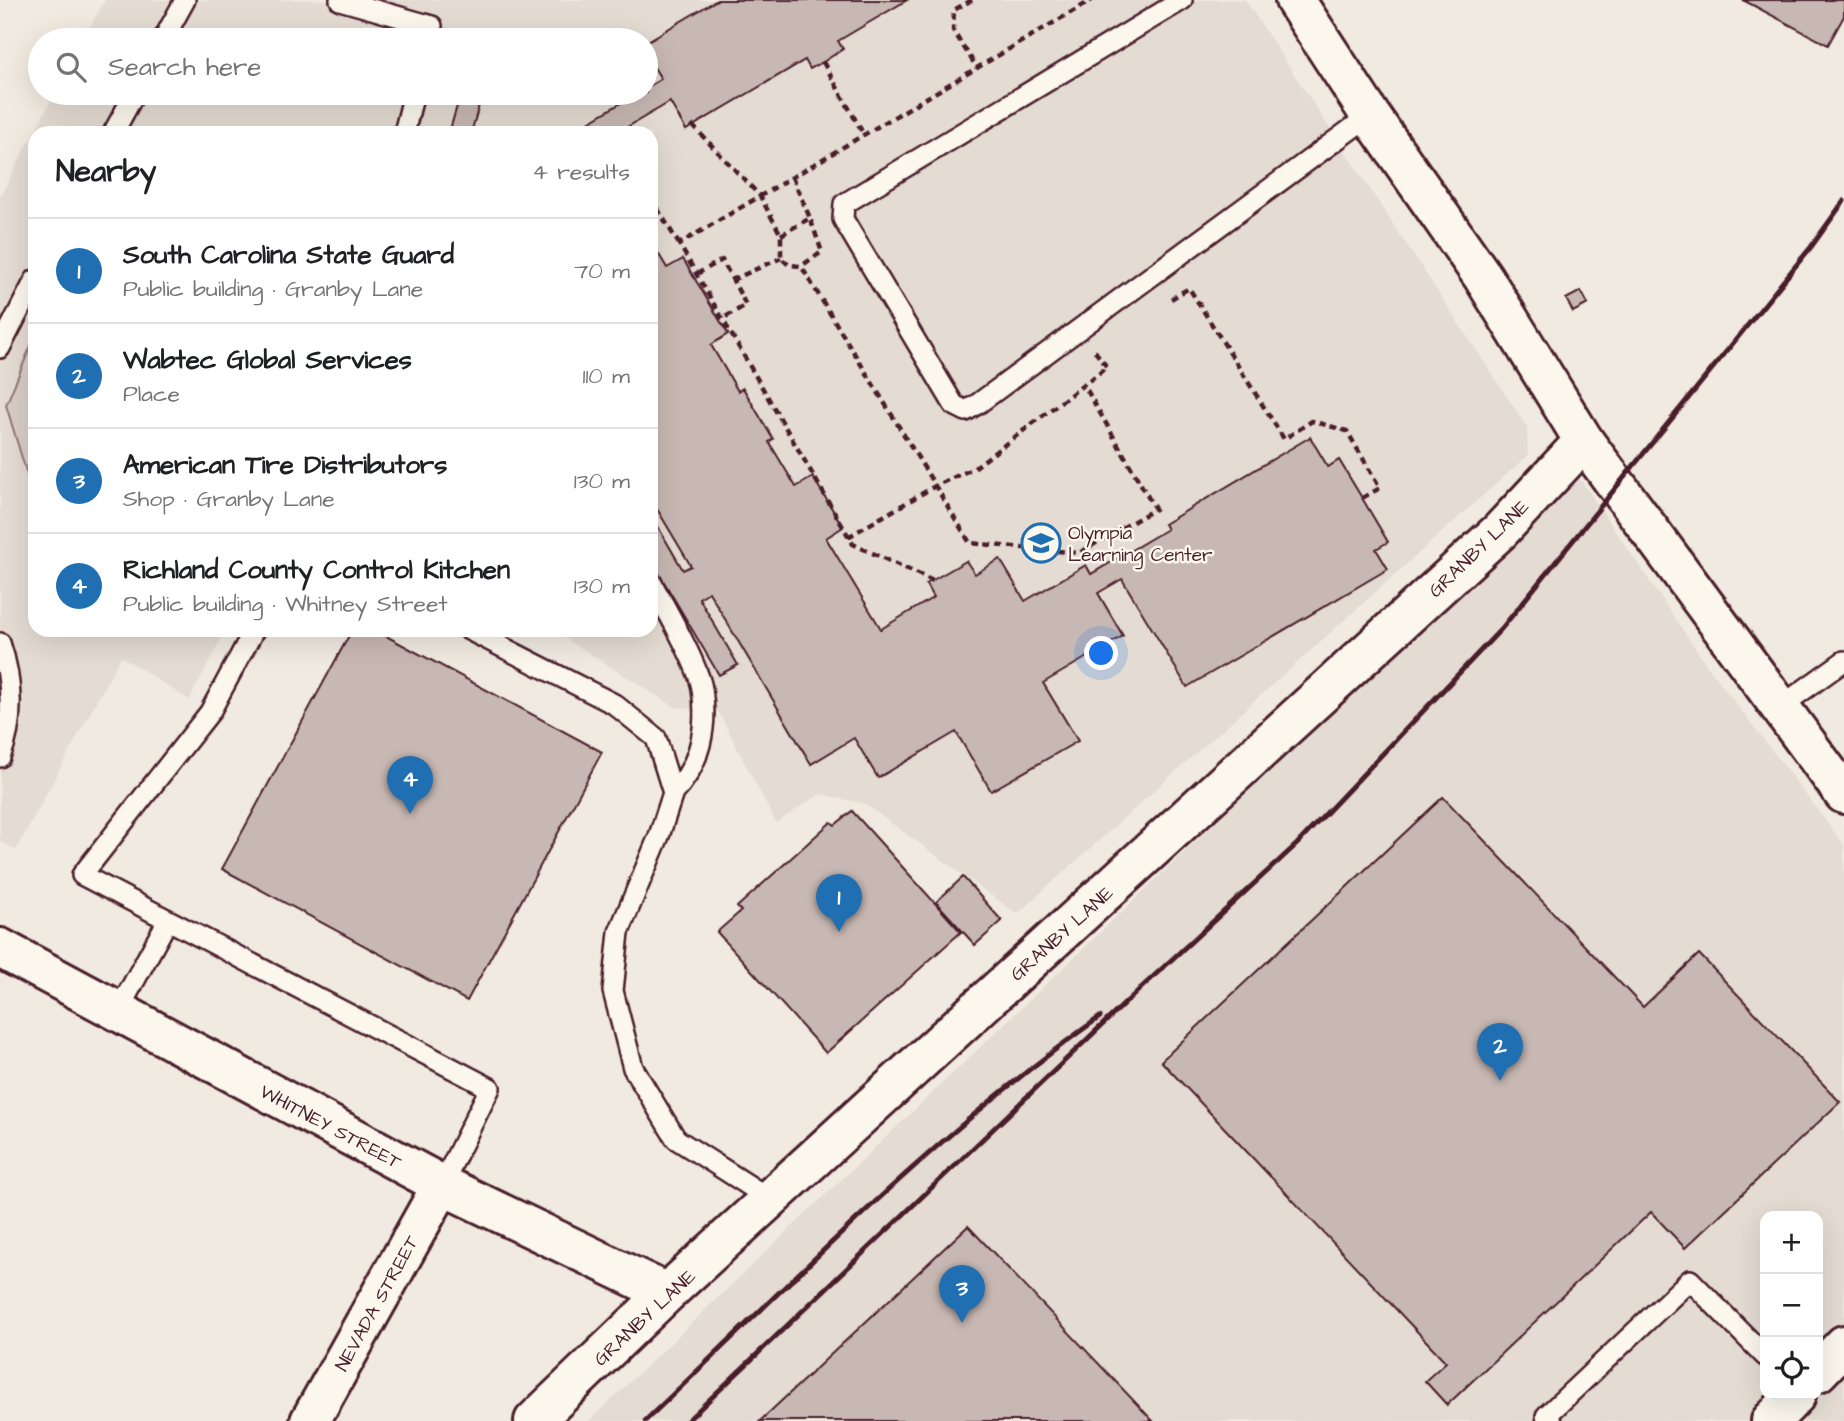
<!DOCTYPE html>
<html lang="en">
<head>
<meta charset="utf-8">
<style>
	:root { --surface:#fff; --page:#f2f2f2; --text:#202124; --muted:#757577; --line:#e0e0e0; --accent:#1f6fb2 }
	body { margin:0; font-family:"Architects Daughter",sans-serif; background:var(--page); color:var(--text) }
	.controls { position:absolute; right:21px; bottom:21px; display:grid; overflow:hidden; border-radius:14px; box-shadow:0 7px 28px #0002 }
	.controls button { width:63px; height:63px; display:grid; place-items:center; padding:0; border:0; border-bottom:2px solid var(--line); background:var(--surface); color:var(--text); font:35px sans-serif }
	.you { position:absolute; left:1102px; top:654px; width:24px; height:24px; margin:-18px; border:5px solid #fff; border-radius:50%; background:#1a73e8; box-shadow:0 0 0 10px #1a73e833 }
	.badge { display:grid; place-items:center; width:46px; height:46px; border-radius:50%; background:var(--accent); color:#fff; font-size:23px; font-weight:700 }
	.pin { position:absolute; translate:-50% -58px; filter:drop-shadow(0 2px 4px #0008) }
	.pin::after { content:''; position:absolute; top:37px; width:24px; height:21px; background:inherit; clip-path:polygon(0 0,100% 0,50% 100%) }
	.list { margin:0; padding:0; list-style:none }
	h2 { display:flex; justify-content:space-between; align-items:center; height:91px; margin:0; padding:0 28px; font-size:30px }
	h2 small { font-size:23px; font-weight:400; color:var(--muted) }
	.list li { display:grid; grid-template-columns:46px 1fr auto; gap:21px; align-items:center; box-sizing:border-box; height:105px; padding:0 28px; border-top:2px solid var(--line) }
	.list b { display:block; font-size:26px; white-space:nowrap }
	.list p { margin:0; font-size:23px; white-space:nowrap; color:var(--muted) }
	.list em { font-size:23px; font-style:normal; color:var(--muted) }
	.icon { flex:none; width:38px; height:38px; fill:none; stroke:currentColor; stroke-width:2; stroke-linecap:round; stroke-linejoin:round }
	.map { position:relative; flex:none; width:1844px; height:1421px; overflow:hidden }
	.search { position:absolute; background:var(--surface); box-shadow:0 7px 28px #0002; left:28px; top:28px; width:630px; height:77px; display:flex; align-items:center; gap:18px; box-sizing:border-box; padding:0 24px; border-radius:38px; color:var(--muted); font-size:26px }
	.panel { position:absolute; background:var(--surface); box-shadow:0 7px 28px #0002; left:28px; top:126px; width:630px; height:511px; border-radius:21px }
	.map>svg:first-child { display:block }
</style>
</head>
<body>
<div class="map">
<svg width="1844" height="1421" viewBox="0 0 1844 1421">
	<rect width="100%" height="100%" fill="#f0eae0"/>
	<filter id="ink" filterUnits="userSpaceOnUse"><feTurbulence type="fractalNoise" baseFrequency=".0143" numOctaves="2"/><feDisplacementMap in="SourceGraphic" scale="14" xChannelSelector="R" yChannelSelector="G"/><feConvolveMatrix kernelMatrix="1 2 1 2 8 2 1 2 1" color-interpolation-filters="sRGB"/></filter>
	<g filter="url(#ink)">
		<path fill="#e4dbd2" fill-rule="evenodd" d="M105 0H1245L1527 427 1528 455 1017 914 865 804 820 794 776 823 718 711 675 707 552 630H651V133H35V630H226L189 700 121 656 16 850 0 841V197L55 93H646V40H83Z
			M1578 476 1708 667 1844 845V1421H589ZM1765 1216H1818V1395H1765Z"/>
		<path fill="#d8ccc6" stroke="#917678" stroke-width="2" d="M35 336V501L6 405Z"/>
		<path fill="#c8b8b3" stroke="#4a1f2b" stroke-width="2" d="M717 0H907L838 41 843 49 823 62 810 69 805 60 686 130 670 102 617 133H570L638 93H646V88L661 79 646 54V42Z
			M1743 0H1844V16L1828 45Z
			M460 96 480 102 471 133H449Z
			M651 241 667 268 683 259 728 334 711 345 738 391 743 388 773 439 769 442 796 487 813 477 843 527 826 538 881 629 934 597 926 584 966 561 975 574 1000 559 1025 601 1086 565 1091 574 1167 529 1164 524 1310 437 1328 467 1339 460 1362 498 1388 542 1376 549 1388 569 1187 687 1122 579 1098 593 1123 636 1043 683 1078 741 991 791 956 732 878 778 854 738 811 764 709 592 699 598 738 665 719 675 651 560V515L683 570 691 566 651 499Z
			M1581 291 1588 304 1573 312 1566 299Z
			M352 630H375L602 752 467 1001 222 869Z
			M1443 797 1643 1007 1699 954 1840 1102 1685 1248 1651 1212 1447 1405 1425 1381 1446 1362 1161 1061Z
			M852 811 961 932 826 1053 717 932 741 911 737 907 831 822 835 825Z
			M963 877 1002 921 975 945 936 902Z
			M968 1226 1153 1421H760Z"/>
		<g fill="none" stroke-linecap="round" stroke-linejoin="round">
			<g stroke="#4a1f2b" stroke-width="24">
				<path id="lane" d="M340 0 432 26 428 40
					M1182 0 844 204 843 219 954 405 966 411 979 403 1370 115
					M163 40 185 0
					M113 133 135 93
					M404 133 414 93
					M0 348 35 280
					M651 582C663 603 699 667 702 689 708 727 700 766 673 793
					M254 630 210 712 82 875 490 1088 442 1185
					M469 630 614 704 656 738 673 793 659 836 619 932 613 991 633 1068 676 1139 770 1199
					M0 643C12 678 15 721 0 757
					M1780 707 1844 661
					M118 1011 168 920
					M1551 1421 1546 1416 1690 1280 1765 1356"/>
			</g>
			<g stroke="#4a1f2b" stroke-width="44">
				<path id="street" d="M0 948 442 1185 667 1293
					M1818 1372 1844 1345
					M310 1421 442 1185
					M534 1421 667 1293 1500 531 1584 441
					M1771 1421 1796 1395"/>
			</g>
			<g stroke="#4a1f2b" stroke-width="44">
				<path id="secondary" d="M1295 0 1370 115 1483 277 1584 441 1844 794"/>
			</g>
			<path stroke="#4a1f2b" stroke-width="4.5" stroke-dasharray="7 5" stroke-linecap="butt" d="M972 0 954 10 953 30 977 68
				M823 62 864 135
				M692 125 760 196 781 235V258L789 265 801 266 970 543 1079 553 1155 509 1084 385
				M792 177 810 218
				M651 198 679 244
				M781 235 810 218 822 252 801 266
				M697 274 722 260 746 305 722 319
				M732 280 781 258
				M1171 299 1189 288 1284 439 1312 421 1347 431 1380 488 1362 498
				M848 537 935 486 974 468 1107 367 1094 350
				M933 581 853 544 679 244 1092 0"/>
			<use href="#lane" stroke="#fbf7ec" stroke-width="19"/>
			<use href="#street" stroke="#fbf7ec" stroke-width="38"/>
			<use href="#secondary" stroke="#fbf7ec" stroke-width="38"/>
			<path stroke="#4a1f2b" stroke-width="5" d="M645 1421C792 1282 934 1134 1100 1017
				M687 1421 1142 987 1297 844 1502 628 1811 247 1844 201"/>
		</g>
	</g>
	<defs>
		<g id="school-ring" transform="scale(2.0125)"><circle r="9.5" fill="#fbf7ec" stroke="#1f6fb2" stroke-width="1.5"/><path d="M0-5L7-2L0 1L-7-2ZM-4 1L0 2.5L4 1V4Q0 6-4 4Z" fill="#1f6fb2"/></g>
	</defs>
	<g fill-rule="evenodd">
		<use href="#school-ring" x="1041" y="543"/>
	</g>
	<g text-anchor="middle" stroke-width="5" stroke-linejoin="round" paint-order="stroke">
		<g font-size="19" fill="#4a1f2b" stroke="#fbf7ec" text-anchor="start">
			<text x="1068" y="539">Olympia<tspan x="1068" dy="22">Learning Center</tspan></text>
		</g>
		<g font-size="19" fill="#4a1f2b" stroke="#fbf7ec">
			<text transform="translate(1478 548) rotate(-44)" y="7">GRANBY LANE</text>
			<text transform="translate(1061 933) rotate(-42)" y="7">GRANBY LANE</text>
			<text transform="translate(331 1126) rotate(28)" y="7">WHITNEY STREET</text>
			<text transform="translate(376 1303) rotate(-61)" y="7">NEVADA STREET</text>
			<text transform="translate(644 1317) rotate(-43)" y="7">GRANBY LANE</text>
		</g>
	</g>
</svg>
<div class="controls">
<button>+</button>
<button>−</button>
<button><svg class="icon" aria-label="locate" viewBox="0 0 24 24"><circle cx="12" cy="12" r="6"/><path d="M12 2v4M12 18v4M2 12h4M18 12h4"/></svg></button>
</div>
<div class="you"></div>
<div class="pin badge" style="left:839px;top:932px">1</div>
<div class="pin badge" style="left:1500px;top:1081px">2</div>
<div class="pin badge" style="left:962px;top:1323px">3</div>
<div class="pin badge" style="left:410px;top:814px">4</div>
<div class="search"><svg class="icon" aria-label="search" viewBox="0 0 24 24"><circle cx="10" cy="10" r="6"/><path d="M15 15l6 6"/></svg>Search here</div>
<section class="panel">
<h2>Nearby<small>4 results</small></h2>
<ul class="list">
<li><span class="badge">1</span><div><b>South Carolina State Guard</b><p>Public building · Granby Lane</p></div><em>70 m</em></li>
<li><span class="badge">2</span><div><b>Wabtec Global Services</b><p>Place</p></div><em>110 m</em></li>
<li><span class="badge">3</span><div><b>American Tire Distributors</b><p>Shop · Granby Lane</p></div><em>130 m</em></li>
<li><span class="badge">4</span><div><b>Richland County Control Kitchen</b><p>Public building · Whitney Street</p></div><em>130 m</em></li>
</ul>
</section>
</div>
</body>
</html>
